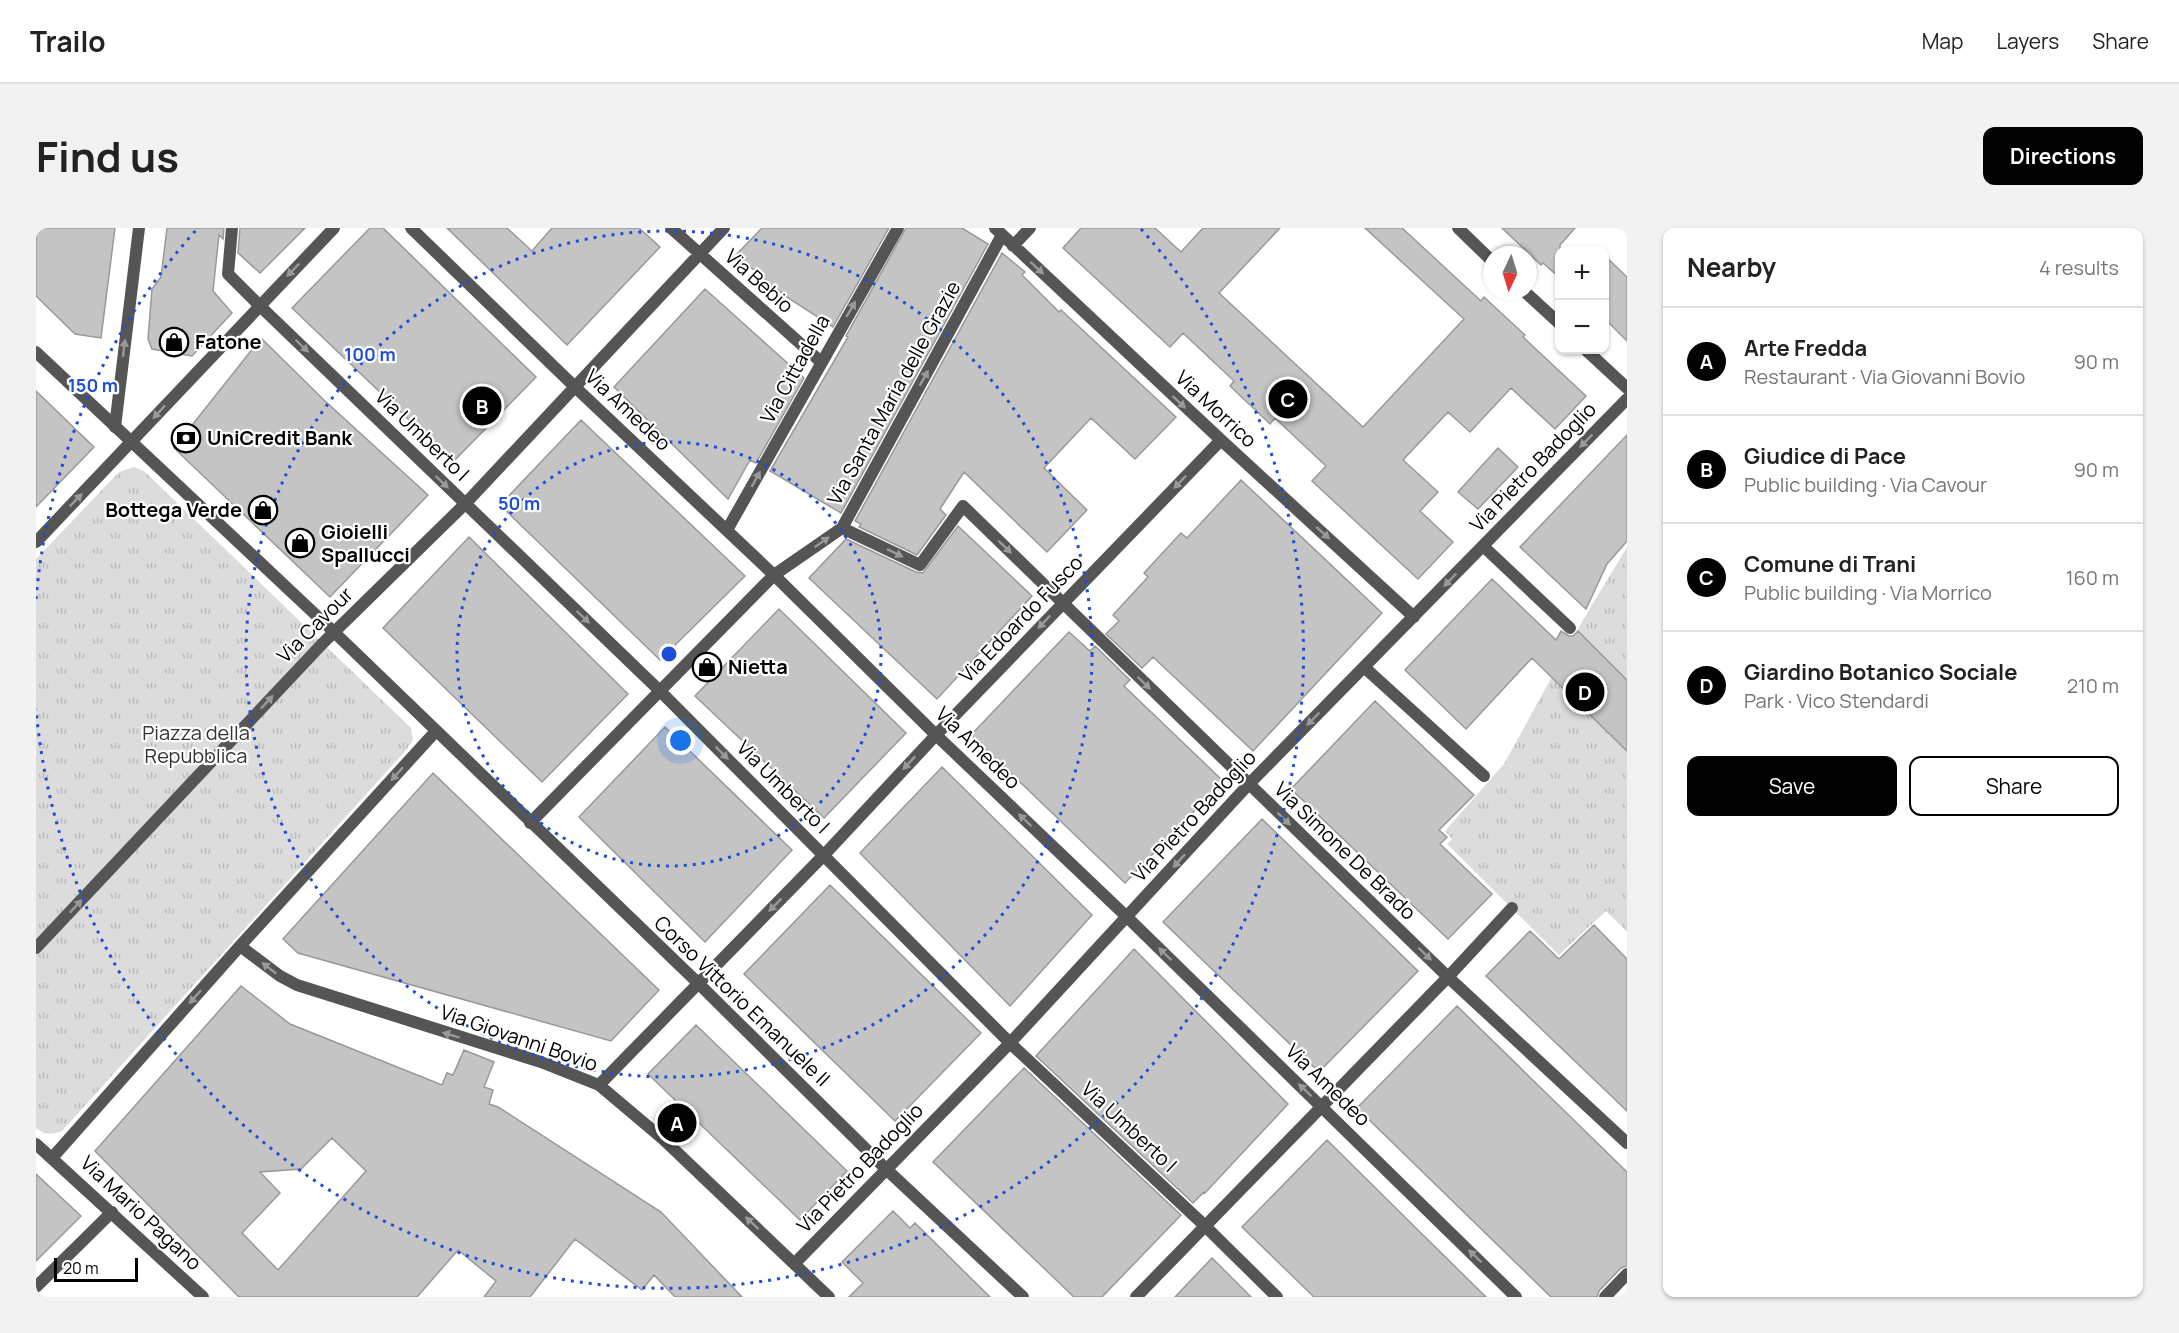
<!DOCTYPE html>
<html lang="en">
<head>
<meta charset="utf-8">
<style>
	:root { --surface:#fff; --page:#f2f2f2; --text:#222; --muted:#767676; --line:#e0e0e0; --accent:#000 }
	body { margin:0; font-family:Manrope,sans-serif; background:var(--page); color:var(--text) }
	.controls { position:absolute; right:18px; top:18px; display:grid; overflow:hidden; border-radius:12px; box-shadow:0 2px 4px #0004 }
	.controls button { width:54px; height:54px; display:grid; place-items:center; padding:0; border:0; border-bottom:2px solid var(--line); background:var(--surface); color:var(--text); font:30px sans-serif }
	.compass { position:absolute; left:1447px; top:18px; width:54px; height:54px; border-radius:50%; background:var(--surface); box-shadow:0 2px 4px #0004; rotate:184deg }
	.scale { position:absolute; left:18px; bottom:15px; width:84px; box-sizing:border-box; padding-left:6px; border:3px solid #000; border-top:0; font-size:16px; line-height:21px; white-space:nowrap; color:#000; -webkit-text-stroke:4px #fff; paint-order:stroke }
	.you { position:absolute; left:645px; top:513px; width:21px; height:21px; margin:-15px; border:4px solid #fff; border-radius:50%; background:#1a73e8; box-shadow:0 0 0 9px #1a73e833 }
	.badge { display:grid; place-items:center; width:39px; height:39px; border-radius:50%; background:var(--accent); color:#fff; font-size:20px; font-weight:700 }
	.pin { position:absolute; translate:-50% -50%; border:3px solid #fff; box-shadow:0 2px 6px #0006 }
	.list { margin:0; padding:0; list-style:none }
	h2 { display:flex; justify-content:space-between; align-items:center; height:78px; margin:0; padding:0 24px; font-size:26px }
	h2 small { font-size:20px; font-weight:400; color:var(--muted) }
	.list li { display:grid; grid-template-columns:39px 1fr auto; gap:18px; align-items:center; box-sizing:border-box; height:108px; padding:0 24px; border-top:2px solid var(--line) }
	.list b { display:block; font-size:22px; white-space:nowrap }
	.list p { margin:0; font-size:20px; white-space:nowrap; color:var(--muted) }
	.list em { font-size:20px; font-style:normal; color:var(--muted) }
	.actions { display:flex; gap:12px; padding:18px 24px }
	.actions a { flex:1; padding:14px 0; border:2px solid var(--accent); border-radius:12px; text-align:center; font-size:21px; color:var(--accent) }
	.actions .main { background:var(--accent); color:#fff }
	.map { position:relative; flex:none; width:1591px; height:1069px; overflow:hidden; border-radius:12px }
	header { display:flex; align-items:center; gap:36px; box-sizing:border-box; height:84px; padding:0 30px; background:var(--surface); border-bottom:2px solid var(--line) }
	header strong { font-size:28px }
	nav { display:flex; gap:33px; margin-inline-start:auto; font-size:21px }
	.intro { display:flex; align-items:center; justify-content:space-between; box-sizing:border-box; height:144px; padding:0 36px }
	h1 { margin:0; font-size:42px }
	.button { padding:15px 27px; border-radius:12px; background:var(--accent); color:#fff; font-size:21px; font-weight:700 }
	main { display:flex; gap:36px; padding:0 36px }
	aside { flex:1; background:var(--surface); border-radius:12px; box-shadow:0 2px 4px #0004 }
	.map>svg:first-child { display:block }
</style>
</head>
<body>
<header>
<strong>Trailo</strong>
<nav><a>Map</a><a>Layers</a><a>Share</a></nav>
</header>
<div class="intro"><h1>Find us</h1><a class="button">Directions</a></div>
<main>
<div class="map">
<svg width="1591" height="1069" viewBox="0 0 1591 1069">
	<defs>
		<pattern id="grass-tufts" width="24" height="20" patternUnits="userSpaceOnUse" patternTransform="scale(1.5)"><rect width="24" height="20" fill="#dcdcdc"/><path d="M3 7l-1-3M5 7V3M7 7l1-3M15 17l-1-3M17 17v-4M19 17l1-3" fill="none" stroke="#bbb"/></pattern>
	</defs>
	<rect width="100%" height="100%" fill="#fff"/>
	<path fill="url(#grass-tufts)" d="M98 239 108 243 375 500 377 512 371 521 26 903C16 907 8 907 0 900V331L83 244Z
		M1591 319V704L1570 683 1523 727 1411 616 1416 611 1409 603 1468 536 1547 392Z"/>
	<path fill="#c4c4c4" stroke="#999" stroke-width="1.5" fill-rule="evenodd" d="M0 0H79L65 110 39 106 0 68Z
		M131 0H188L187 11 183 7 177 63 196 85 156 128 116 121 112 111 116 61 125 49Z
		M204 0H269L224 45 202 25Z
		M334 0H347L500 149 417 234 256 80Z
		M411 0H471L496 23 516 0H603L624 19 531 117Z
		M726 0H853L797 99 749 68 700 27Z
		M870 0H926L952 16 805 285 734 243 812 109 810 108Z
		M1045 0H1119L1145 24 1167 0H1244L1183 65 1327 199 1428 91 1329 0H1366L1445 73 1448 69 1489 107 1487 109 1550 168 1519 201 1475 160 1434 204 1412 184 1367 232 1402 264 1384 283 1417 314 1382 351 1276 253 1290 238 1239 190 1234 196 1194 158 1198 153 1147 105 1134 119 1027 20Z
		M1466 0H1539L1524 17V50L1507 35 1505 37Z
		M966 25 989 44 986 47 1023 84 1025 82 1140 189 1099 231 1055 190 1008 240 1051 282 1011 324 928 244 904 281 910 287 881 327 823 299 825 296 819 293Z
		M1569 28 1591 49V113L1569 91Z
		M669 61 768 150 720 235 714 232 692 271 578 159Z
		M226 111 289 173 392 267 294 369 138 220 222 114 223 115Z
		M0 163 58 219 0 279Z
		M545 192 709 348 624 432 464 277Z
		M1591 207V313L1571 336 1550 381 1484 319Z
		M1462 220 1482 239 1442 281 1422 264Z
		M1205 252 1346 385 1217 523 1117 429 1106 440 1070 406 1083 393 1077 387 1112 349 1108 345 1145 305 1151 310Z
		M922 298 996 368 901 471 773 350 810 311 880 344 887 345Z
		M433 309 592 466 506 554 347 400Z
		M1456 351 1520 412 1525 403 1533 408H1537L1542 403 1591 452V523L1496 430 1430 501 1369 442Z
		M743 381 870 505 788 590 659 468Z
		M1033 404 1054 423 1059 418 1094 452 1088 458 1187 553 1089 655 935 507Z
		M1339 473 1438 567 1403 602 1411 609 1404 616 1456 666 1412 711 1255 561Z
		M629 499 756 622 669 714 543 589Z
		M906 539 1056 687 974 778 824 625Z
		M397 545 623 762 575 813 262 725 247 711Z
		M1226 591 1382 743 1283 844 1127 694Z
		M794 657 945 805 859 893 708 746Z
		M1558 697 1591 731V883L1450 748 1494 703 1523 731Z
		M1098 721 1252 876 1169 965 1168 964 1157 975 1000 828Z
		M205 758 254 796 406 857 411 845 417 847 428 822 458 834 448 859 457 862 453 876 462 879 625 984 706 1069H639L618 1047 606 1062 539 1011 494 1069H448L460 1053 422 1022 381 1069H203L59 923ZM296 910 330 943 242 1042 206 1005 244 965 224 944 265 941Z
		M1421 778 1591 944V1038L1585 1040 1563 1063 1561 1069H1515L1321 880Z
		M660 797 811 943 764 992 612 846Z
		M988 840 1145 987 1066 1069H1038L897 934Z
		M1291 912 1387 1007 1450 1069H1278L1206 999Z
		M0 946 45 988 0 1033Z
		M857 983 874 1000 879 995 954 1069H813L827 1055 806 1034Z
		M1176 1030 1215 1069H1139Z"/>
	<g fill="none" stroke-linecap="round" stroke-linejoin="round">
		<path stroke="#555" stroke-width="12" d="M196 0 192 46 224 78"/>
		<path stroke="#555" stroke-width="12" d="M1412 749 1476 680
			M0 1059 76 984"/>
		<path stroke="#555" stroke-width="12" d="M375 0 539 159 738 347 900 507 1092 690 1480 1069
			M635 0 785 134
			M959 0 1185 212 1378 389
			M977 18 994 0
			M224 78 624 463 974 815 1168 997 1241 1069
			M79 199 103 0
			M806 300 884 337 927 278 1412 749 1591 915
			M691 302 862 0
			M0 314 298 0
			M1447 318 1534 400
			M1328 439 1448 548
			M494 595 738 347 806 300 966 7
			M204 718 244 748 261 757 505 834 563 857 627 911 793 1069
			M0 720 287 415 429 276 688 0
			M563 857 788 627 900 507 1185 212
			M0 916 167 1069
			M16 930 204 718 400 503
			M759 1035 974 815 1212 557 1591 171
			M1100 1069 1412 749
			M1569 1069 1591 1046"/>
		<path stroke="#555" stroke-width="12" d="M1422 0 1456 33
			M1488 63 1524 96
			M1550 122 1591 160
			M0 124 298 404 662 755 850 941 987 1069"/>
	</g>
	<defs><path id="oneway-solid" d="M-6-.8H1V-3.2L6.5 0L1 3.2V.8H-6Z" transform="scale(1.5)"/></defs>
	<g fill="#999">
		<use href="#oneway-solid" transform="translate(1001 40) rotate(43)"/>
		<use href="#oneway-solid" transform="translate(257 42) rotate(134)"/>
		<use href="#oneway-solid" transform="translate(815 81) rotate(-60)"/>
		<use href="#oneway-solid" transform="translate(266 118) rotate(44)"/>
		<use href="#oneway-solid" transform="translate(88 120) rotate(-83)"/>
		<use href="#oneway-solid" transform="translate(888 150) rotate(-61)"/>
		<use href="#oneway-solid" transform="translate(1143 174) rotate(43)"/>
		<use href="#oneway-solid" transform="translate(123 184) rotate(133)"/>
		<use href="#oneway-solid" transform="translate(1550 213) rotate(134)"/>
		<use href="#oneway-solid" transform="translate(720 251) rotate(-61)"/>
		<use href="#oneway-solid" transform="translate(406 254) rotate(44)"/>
		<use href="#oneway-solid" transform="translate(1144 254) rotate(134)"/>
		<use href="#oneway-solid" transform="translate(40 272) rotate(-46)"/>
		<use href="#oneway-solid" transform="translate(1287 305) rotate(42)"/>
		<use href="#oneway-solid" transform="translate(786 314) rotate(-35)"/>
		<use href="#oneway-solid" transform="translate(969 319) rotate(44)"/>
		<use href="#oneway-solid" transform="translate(859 325) rotate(26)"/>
		<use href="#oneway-solid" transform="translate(1414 352) rotate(134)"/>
		<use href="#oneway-solid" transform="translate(547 389) rotate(44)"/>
		<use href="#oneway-solid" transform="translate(1008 394) rotate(134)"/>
		<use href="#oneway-solid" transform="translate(1108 455) rotate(44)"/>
		<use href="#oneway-solid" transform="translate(231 474) rotate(-47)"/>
		<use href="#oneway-solid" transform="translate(1277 491) rotate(135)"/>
		<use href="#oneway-solid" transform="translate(686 525) rotate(45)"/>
		<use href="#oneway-solid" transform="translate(873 535) rotate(133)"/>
		<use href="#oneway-solid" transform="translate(361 546) rotate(132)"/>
		<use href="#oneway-solid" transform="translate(1248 591) rotate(44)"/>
		<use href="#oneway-solid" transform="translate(989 592) rotate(-136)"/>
		<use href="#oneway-solid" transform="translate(1143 633) rotate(132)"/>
		<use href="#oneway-solid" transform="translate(739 677) rotate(135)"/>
		<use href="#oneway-solid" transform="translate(40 678) rotate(-47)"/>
		<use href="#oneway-solid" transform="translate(1129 726) rotate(-136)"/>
		<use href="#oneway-solid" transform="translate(1389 726) rotate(44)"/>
		<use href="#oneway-solid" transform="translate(233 740) rotate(-142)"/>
		<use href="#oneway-solid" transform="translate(159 769) rotate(132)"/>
		<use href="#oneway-solid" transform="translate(415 807) rotate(-163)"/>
		<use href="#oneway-solid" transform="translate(1269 862) rotate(-136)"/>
		<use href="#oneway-solid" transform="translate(716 995) rotate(-137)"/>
		<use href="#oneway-solid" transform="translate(1439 1028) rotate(-136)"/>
	</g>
	<g fill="none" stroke="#1d4ed8" stroke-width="3" stroke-dasharray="3 6">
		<circle cx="633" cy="426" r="212"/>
		<circle cx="633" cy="426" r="423"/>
		<path d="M0 371A635 635 0 0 1 161 1M1105 1A635 635 0 1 1 0 481"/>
	</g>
	<defs>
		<g id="shop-ring" transform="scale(1.5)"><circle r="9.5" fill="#fff" stroke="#000" stroke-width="1.5"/><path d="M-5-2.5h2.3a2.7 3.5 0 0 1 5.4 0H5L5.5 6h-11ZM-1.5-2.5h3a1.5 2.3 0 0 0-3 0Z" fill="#000"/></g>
		<g id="bank-ring" transform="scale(1.5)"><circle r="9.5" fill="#fff" stroke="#000" stroke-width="1.5"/><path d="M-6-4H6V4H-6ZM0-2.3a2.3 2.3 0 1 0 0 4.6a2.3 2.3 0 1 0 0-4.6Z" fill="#000"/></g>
	</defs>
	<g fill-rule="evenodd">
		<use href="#shop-ring" x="138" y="114"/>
		<use href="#bank-ring" x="150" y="210"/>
		<use href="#shop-ring" x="227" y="282"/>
		<use href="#shop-ring" x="264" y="315"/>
		<use href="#shop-ring" x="671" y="439"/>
	</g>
	<g text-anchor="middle" stroke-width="4.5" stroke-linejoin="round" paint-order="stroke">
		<g font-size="20" fill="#000" stroke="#fff">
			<text transform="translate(723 53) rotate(42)" y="7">Via Bebio</text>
			<text transform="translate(759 141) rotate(-61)" y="7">Via Cittadella</text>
			<text transform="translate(858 165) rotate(-61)" y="7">Via Santa Maria delle Grazie</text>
			<text transform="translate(1180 181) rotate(43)" y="7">Via Morrico</text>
			<text transform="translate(592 182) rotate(43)" y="7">Via Amedeo</text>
			<text transform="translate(386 207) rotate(44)" y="7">Via Umberto I</text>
			<text transform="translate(1497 239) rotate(-46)" y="7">Via Pietro Badoglio</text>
			<text transform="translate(985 391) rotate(-46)" y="7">Via Edoardo Fusco</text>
			<text transform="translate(279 397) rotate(-45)" y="7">Via Cavour</text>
			<text transform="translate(942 520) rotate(44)" y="7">Via Amedeo</text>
			<text transform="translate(747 559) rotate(45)" y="7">Via Umberto I</text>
			<text transform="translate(1158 588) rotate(-47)" y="7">Via Pietro Badoglio</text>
			<text transform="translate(1309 623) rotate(44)" y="7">Via Simone De Brado</text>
			<text transform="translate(706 773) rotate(44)" y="7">Corso Vittorio Emanuele II</text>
			<text transform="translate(483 810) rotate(19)" y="7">Via Giovanni Bovio</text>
			<text transform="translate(1292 857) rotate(44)" y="7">Via Amedeo</text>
			<text transform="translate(1093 899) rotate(43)" y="7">Via Umberto I</text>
			<text transform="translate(824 940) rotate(-46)" y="7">Via Pietro Badoglio</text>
			<text transform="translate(105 985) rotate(43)" y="7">Via Mario Pagano</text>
		</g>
		<g font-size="20" font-weight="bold" fill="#000" stroke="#fff" text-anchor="start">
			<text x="159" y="121">Fatone</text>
			<text x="171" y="217">UniCredit Bank</text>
			<text x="206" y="289" text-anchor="end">Bottega Verde</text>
			<text x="285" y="311">Gioielli<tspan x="285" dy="23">Spallucci</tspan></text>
			<text x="692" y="446">Nietta</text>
		</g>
		<g font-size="20" fill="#333" stroke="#fff">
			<text x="160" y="512">Piazza della<tspan x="160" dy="23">Repubblica</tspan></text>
		</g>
	</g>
	<circle cx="633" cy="426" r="9" fill="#1d4ed8" stroke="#fff" stroke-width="3"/>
	<g font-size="18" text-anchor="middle" font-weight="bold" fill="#1d4ed8" stroke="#fff" stroke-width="4.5" stroke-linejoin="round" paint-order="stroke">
		<text x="334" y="133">100 m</text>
		<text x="57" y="164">150 m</text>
		<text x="483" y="282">50 m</text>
	</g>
</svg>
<div class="controls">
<button>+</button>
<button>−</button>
</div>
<svg class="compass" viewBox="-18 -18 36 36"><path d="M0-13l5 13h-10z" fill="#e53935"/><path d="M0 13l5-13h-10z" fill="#767676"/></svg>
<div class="scale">20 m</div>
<div class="you"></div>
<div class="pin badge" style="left:641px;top:895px">A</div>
<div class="pin badge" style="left:446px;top:178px">B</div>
<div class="pin badge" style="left:1252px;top:171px">C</div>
<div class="pin badge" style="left:1549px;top:464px">D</div>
</div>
<aside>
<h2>Nearby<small>4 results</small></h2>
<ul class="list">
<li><span class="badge">A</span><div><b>Arte Fredda</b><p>Restaurant · Via Giovanni Bovio</p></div><em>90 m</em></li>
<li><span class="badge">B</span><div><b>Giudice di Pace</b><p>Public building · Via Cavour</p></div><em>90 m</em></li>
<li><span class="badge">C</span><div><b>Comune di Trani</b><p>Public building · Via Morrico</p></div><em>160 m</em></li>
<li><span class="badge">D</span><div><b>Giardino Botanico Sociale</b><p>Park · Vico Stendardi</p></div><em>210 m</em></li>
</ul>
<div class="actions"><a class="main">Save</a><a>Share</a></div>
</aside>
</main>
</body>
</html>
